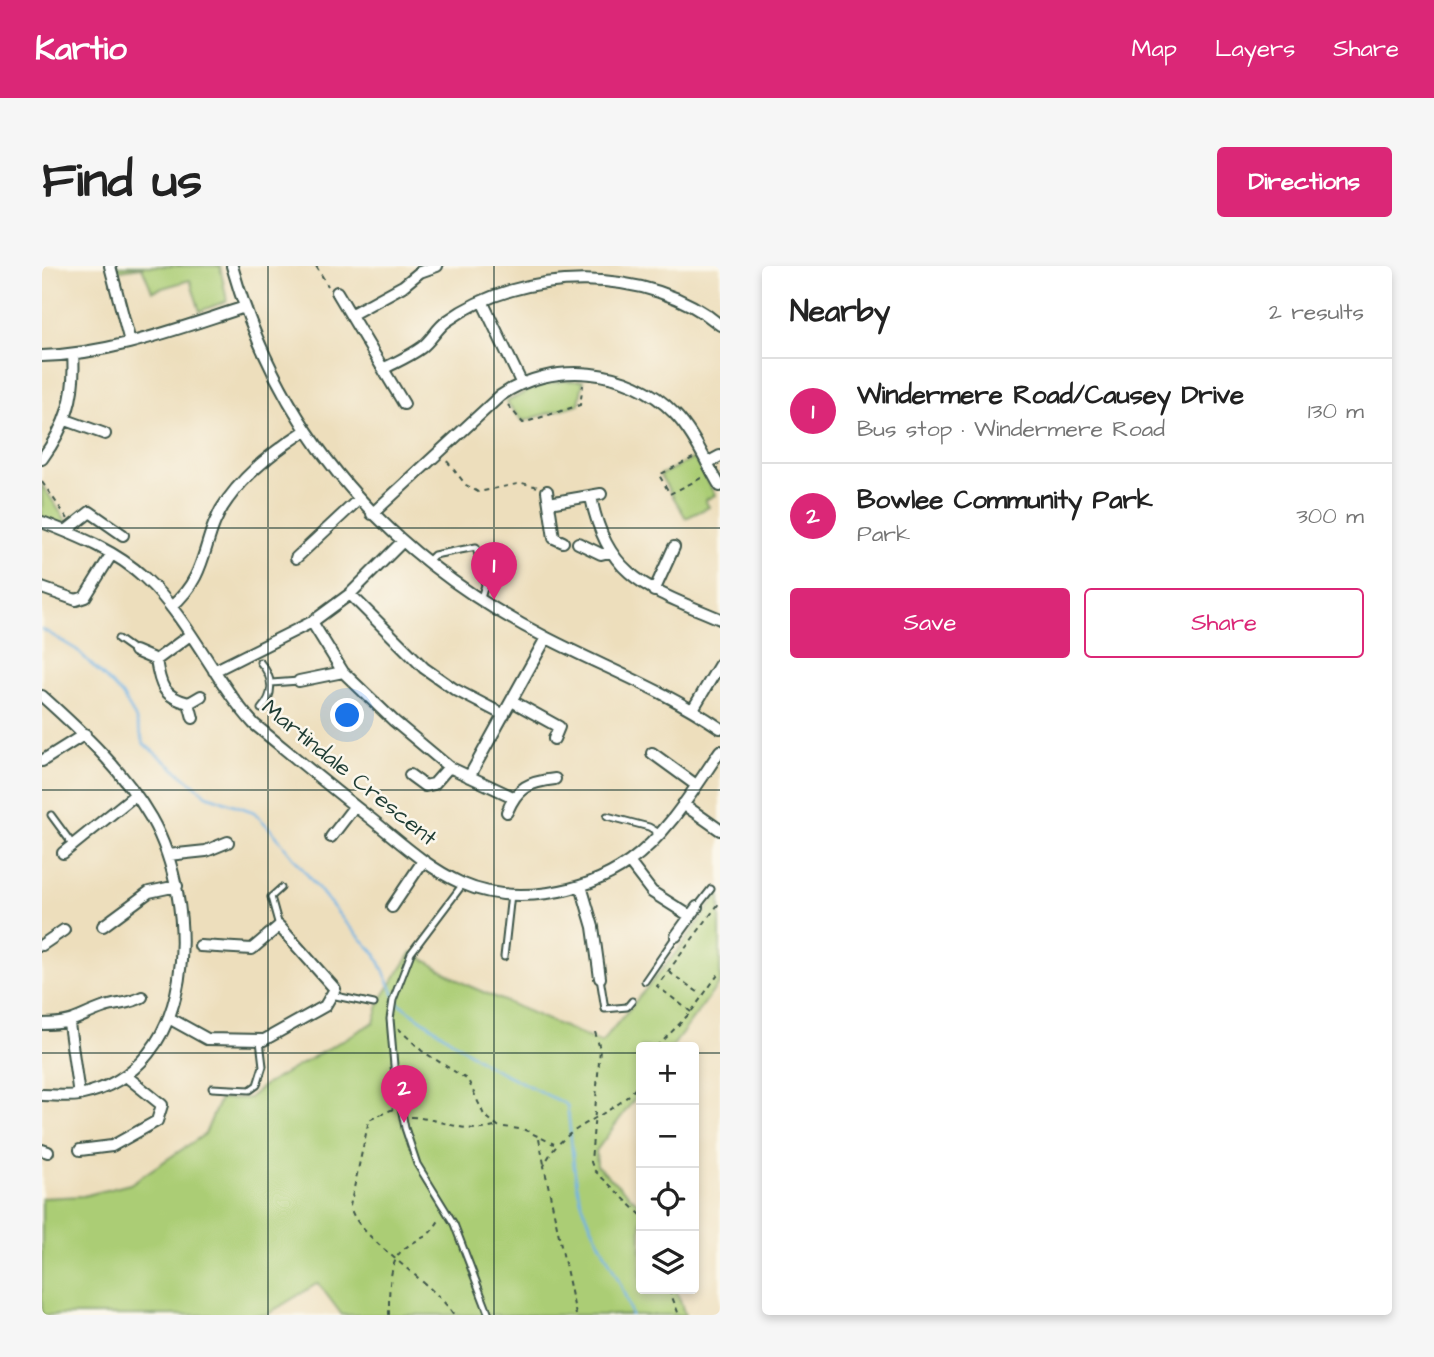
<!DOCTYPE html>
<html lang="en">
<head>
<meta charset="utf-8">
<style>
	:root { --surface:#fff; --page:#f6f6f6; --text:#222; --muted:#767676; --line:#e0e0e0; --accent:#db2777 }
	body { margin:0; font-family:"Architects Daughter",sans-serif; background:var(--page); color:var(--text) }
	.controls { position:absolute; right:21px; bottom:21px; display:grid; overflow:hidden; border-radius:7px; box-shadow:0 4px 10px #0003 }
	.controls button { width:63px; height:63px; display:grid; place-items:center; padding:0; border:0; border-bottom:2px solid var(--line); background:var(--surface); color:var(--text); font:35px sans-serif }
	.you { position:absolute; left:306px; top:450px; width:24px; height:24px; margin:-18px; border:5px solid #fff; border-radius:50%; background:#1a73e8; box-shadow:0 0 0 10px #1a73e833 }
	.badge { display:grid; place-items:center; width:46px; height:46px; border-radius:50%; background:var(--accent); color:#fff; font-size:23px; font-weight:700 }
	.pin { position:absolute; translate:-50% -58px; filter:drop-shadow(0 2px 4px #0008) }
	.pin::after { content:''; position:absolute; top:37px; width:24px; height:21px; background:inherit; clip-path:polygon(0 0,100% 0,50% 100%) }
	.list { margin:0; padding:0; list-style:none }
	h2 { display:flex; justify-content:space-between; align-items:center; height:91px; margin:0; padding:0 28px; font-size:30px }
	h2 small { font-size:23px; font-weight:400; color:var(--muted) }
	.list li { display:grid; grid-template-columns:46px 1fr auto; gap:21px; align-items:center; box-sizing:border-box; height:105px; padding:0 28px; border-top:2px solid var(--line) }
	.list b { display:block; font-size:26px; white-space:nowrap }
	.list p { margin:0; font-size:23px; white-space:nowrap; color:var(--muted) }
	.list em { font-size:23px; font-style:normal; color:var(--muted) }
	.actions { display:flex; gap:14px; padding:21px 28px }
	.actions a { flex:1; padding:16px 0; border:2px solid var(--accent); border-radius:7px; text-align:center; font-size:24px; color:var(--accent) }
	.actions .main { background:var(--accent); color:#fff }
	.icon { flex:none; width:38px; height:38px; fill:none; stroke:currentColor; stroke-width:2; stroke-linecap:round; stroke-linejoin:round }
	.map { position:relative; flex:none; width:678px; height:1049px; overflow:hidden; border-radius:7px }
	header { display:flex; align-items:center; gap:42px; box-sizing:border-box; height:98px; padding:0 35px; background:var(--accent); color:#fff }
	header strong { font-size:33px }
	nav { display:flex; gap:38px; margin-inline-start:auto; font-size:24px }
	.intro { display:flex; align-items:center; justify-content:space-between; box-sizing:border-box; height:168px; padding:0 42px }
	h1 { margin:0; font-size:49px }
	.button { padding:18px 32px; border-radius:7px; background:var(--accent); color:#fff; font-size:24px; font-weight:700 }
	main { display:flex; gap:42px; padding:0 42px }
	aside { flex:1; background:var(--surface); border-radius:7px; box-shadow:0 4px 10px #0003 }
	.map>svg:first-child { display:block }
</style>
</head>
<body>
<header>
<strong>Kartio</strong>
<nav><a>Map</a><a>Layers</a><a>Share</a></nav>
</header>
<div class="intro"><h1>Find us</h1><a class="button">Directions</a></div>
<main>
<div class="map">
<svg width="678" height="1049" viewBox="0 0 678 1049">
	<rect width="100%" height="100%" fill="#fbf7ec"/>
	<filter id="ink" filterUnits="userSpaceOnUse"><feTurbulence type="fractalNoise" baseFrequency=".0143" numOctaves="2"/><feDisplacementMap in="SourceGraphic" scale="14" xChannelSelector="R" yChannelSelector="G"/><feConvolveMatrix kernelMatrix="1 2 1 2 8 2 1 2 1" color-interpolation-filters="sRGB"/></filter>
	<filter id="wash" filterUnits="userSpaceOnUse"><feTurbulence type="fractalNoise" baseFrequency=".00686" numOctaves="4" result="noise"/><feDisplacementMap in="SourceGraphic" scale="28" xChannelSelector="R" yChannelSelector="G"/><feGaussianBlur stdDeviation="1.57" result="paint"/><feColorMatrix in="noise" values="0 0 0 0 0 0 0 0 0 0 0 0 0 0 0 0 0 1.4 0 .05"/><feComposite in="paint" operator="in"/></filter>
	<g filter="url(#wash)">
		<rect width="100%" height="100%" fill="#eddebc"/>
		<path fill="#abcd75" stroke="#658554" stroke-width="2" d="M71 0H178L185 35 158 45 148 14 110 25 100 1 72 5Z
			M521 115H541L537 138 481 155 464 136 498 119Z
			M652 192 673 229 663 234 667 241 644 252 618 209Z
			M0 219 25 256 14 258 0 253Z
			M678 626V716L630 781H599V824L554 885 555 900 599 940V1023H634L643 1049H300L276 1017 224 1049H0V932L41 930 88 918 163 868 178 833 207 832 221 820 332 756 339 733 370 686 425 719 559 777 642 677Z"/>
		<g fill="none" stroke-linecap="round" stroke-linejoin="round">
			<path stroke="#6fb2e4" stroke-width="2.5" d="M0 363 35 384 80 429 93 451 102 478 165 529 212 546 232 567 304 657 334 688 356 737 445 799 525 839C530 871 530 910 541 940 555 978 580 1011 589 1049"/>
		</g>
	</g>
	<g filter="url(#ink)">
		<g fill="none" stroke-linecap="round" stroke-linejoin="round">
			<g stroke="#3e5548" stroke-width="9">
				<path id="service" d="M386 295 392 289 434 281 443 319 439 332
					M76 373 93 385
					M218 396C231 411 233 428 219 443
					M229 417 257 415
					M9 549 31 579
					M565 550 607 561 617 567
					M421 618 369 687 351 734 348 753 353 811 363 862 375 898 412 958 447 1049
					M655 641 669 623
					M237 660 229 631 239 622
					M462 691 469 628
					M558 712 563 743 585 741 590 735
					M603 715 634 670
					M289 729 332 738
					M170 822 208 824 215 819 221 800 218 775"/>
			</g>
			<g stroke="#3e5548" stroke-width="14">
				<path id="minor" d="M68 0 88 76
					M190 0C238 170 348 292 505 372 563 402 623 424 678 462
					M295 26 362 138
					M440 35 479 116
					M310 48 361 20 378 6 395 0
					M0 90C70 88 137 62 203 41
					M341 103C354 96 368 90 379 82 389 75 395 62 405 55 481 0 608 0 678 59
					M24 154 63 168
					M0 193C24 160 34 130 31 88
					M665 197 678 190
					M505 225 512 272 521 276
					M549 231C565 313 608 323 678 353
					M507 237 559 228
					M330 248 458 130C509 94 588 101 632 147 652 167 664 197 678 220
					M0 256C36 270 74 285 103 312 148 354 171 413 212 458 250 489 288 521 328 552 357 575 384 601 419 617 471 640 541 628 587 596 625 569 652 523 678 485
					M24 265 48 246 81 269
					M536 277 559 288 567 286
					M254 292 316 234
					M0 322 34 334 43 331 69 289
					M612 325 632 281
					M308 328 382 402 412 423 462 449
					M129 341C170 306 158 270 186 233 206 205 235 183 263 165
					M270 356 301 406 352 455 407 501 471 531
					M148 369 114 394C118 419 121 431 147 437L159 430
					M93 385 114 394
					M172 405 270 356 308 328 360 276
					M257 415 301 406
					M0 430C40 466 82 505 109 552 158 638 158 805 37 829 26 831 12 829 0 829
					M470 435 517 461 512 473
					M147 437 151 452
					M651 443 678 398
					M610 487 654 519
					M0 495 43 468
					M368 509 383 520 392 518 407 501
					M427 511 504 372
					M641 538 678 564
					M465 546C475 521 487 516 513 513
					M289 571 312 541
					M21 587 93 529
					M126 589 164 585 186 576
					M587 596 610 626 648 650
					M539 620 551 661 558 712
					M350 641 381 595
					M61 660 107 626 135 620
					M634 670 655 641
					M0 679 22 664
					M127 752 165 773 222 774 283 740 293 723 237 660 210 683 158 680
					M0 758C33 758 34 751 63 741 76 737 88 738 100 731
					M27 758 37 829
					M0 884 6 886
					M38 884 70 880 115 855 120 839 84 810"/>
			</g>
			<path stroke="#3e5548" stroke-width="2" stroke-dasharray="5 5" stroke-linecap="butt" d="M274 0 286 20
				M466 139 481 157 538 139 541 119
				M651 192 617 209 628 228 663 210
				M405 195 424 219 436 226 480 217 496 221
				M0 216 26 253
				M627 706 660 729
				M649 746 615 720 678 636
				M356 762 380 785 426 814 442 849 456 860 483 864 512 878
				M553 766 558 783 549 896 552 904 599 949
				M615 781 649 746 678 706
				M351 843 327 854 308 940C315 973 390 1014 412 1049
				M369 851C399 852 425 870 456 860
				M497 873 502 898
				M627 1023 637 1049
				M347 1049C347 1030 346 993 363 982 384 967 384 976 399 951
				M534 1049 502 900C521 855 574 853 599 815"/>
			<use href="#service" stroke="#fff" stroke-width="5"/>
			<use href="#minor" stroke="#fff" stroke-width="10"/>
		</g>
	</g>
	<path fill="none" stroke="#1f3d34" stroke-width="2" stroke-opacity="0.55" d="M226 0V1049M452 0V1049M0 262H678M0 524H678M0 787H599M652 787H678"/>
	<g text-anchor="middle" stroke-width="5" stroke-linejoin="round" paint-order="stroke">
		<g font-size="23" fill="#1f3d34" stroke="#fbf7ec">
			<text transform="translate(308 506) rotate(39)" y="8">Martindale Crescent</text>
		</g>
	</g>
</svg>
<div class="controls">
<button>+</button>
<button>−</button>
<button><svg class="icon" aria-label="locate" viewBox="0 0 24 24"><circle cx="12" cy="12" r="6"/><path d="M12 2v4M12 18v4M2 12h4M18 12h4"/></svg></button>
<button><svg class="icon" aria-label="layers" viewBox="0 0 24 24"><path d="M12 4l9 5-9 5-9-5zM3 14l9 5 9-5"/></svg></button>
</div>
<div class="you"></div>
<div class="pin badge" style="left:452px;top:334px">1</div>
<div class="pin badge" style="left:362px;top:857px">2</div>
</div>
<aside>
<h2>Nearby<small>2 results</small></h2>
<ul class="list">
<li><span class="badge">1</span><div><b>Windermere Road/Causey Drive</b><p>Bus stop · Windermere Road</p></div><em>130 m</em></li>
<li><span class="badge">2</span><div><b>Bowlee Community Park</b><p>Park</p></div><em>300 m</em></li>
</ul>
<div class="actions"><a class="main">Save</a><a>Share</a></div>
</aside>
</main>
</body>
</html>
